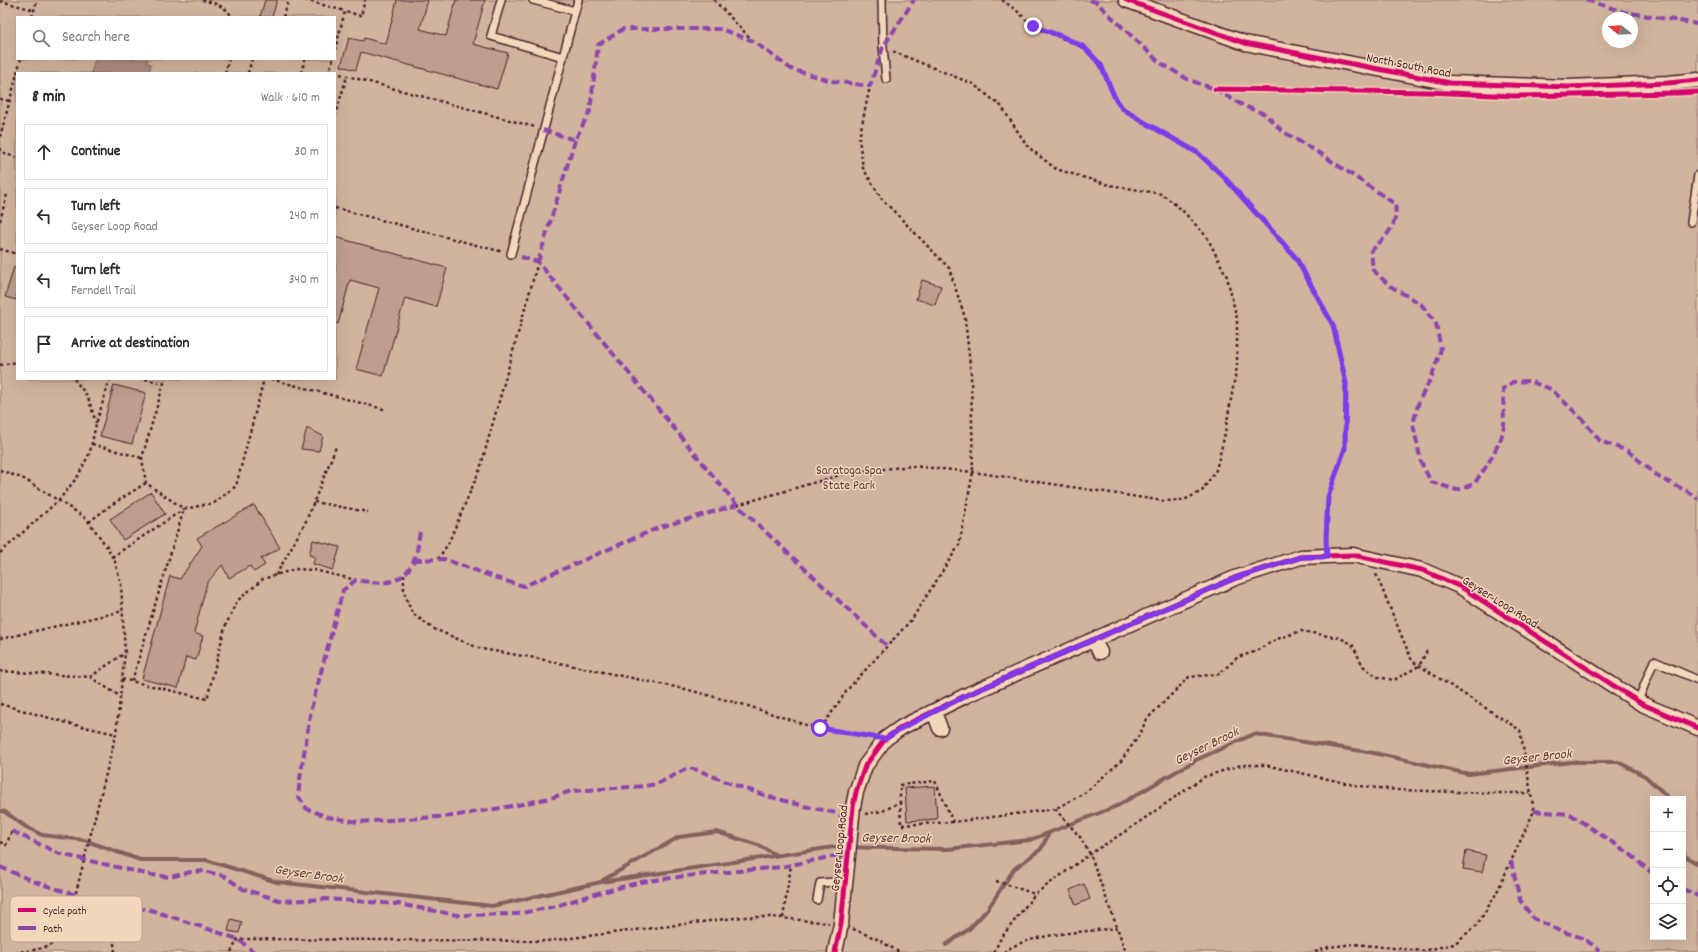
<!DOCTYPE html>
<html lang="en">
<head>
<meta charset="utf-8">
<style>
	:root { --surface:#fff; --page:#f7f7f7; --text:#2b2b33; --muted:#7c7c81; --line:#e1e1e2 }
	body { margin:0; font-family:Dekko,sans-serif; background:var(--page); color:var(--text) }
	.controls { position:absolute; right:12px; bottom:12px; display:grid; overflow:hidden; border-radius:0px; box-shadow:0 4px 16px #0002 }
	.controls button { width:36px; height:36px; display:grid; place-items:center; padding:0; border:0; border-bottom:1px solid var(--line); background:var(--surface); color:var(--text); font:20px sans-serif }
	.compass { position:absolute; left:1602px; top:12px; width:36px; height:36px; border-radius:50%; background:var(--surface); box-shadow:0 4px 16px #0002; rotate:288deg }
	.stop { position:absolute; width:12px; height:12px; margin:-9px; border:3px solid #7c3aed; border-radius:50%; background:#fff }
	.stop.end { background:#7c3aed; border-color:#fff; box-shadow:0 1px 4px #0008 }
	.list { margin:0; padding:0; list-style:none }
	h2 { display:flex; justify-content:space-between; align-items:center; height:52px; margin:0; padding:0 16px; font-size:17px }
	h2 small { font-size:13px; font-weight:400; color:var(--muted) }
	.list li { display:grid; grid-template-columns:26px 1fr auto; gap:12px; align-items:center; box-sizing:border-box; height:56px; margin:0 8px 8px; padding:0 8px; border:1px solid var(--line); border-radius:0px }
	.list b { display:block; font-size:15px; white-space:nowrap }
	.list p { margin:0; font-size:13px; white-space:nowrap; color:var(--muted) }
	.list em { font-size:13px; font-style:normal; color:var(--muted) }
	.icon { flex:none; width:22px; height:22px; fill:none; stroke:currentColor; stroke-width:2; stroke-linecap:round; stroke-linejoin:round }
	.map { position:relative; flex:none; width:1698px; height:952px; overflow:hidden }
	.search { position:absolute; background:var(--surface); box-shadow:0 4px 16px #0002; left:16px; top:16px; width:320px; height:44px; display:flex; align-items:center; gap:10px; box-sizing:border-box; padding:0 14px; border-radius:0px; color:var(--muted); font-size:15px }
	.panel { position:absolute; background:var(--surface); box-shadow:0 4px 16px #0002; left:16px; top:72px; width:320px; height:308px; border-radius:0px }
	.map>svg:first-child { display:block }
</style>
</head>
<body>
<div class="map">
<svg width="1698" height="952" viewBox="0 0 1698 952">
	<rect width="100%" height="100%" fill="#ebd1b4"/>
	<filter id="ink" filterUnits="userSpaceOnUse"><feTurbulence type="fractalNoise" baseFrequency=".025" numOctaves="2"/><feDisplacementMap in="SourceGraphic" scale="8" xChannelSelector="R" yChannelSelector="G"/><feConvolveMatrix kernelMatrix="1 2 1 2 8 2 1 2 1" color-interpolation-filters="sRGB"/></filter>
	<g filter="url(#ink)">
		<path fill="#d1b49d" stroke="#8e6a64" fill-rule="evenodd" d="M0 0H1698V952H0ZM17 17H335V59H17ZM1608 18H1632V42H1608ZM17 73H335V379H17ZM1653 799H1683V937H1653Z"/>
		<path fill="#ae8c80" stroke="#86605e" d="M95 59H148L147 63 151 64 149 73H91Z"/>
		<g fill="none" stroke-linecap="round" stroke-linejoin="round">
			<path stroke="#86605e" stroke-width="4" d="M0 811 5 812 26 827 42 835 84 840 140 860H206L277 882 492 906 601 882 834 847 948 849 1030 840 1117 806 1196 760 1254 734 1374 753 1469 774 1571 762H1618L1645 776 1667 796V799
				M1683 850 1685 856 1698 864
				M603 880 679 837 717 832 758 845 776 855
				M946 945 969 929 987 910 1014 869 1041 849 1049 833"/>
		</g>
		<path fill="#be9f8d" stroke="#4a1f2b" d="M265 0H277L272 17H260Z
			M397 0H428L420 29 446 36 456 0H485L473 44 508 53 497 89 361 52 356 70 341 66 349 38 363 41 364 38 386 44Z
			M335 237 447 268 436 307 405 298 383 376 356 369 379 288 350 280 338 324 335 323Z
			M14 267H17V300L5 297Z
			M922 280 941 286 935 305 916 299Z
			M114 385 146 393 132 444 100 436Z
			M307 428 323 436 319 451 301 449Z
			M151 492 165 514 123 540 110 519Z
			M254 505 280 548 261 559 265 565 254 572 250 566 229 578 222 565 207 583 194 633 203 636 196 660 186 657 178 688 142 679 170 576 180 579 202 546 197 538Z
			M313 540 340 547 333 570 313 564 315 557 309 555Z
			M935 786 937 819 907 821 905 788Z
			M1466 851 1486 855 1482 872 1463 869Z
			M1084 884 1090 899 1076 905 1070 890Z
			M231 919 242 922 239 933 228 931Z"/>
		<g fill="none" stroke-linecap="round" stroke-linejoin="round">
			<g stroke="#4a1f2b" stroke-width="10">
				<path id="lane" d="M501 0 491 36 563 57
					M533 0 575 11
					M882 0 883 47 886 79
					M1691 222 1698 175
					M511 254 578 0
					M1638 701 1654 661 1698 680
					M817 900 820 883 834 882 846 878"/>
			</g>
			<g stroke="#4a1f2b" stroke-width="17">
				<path id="street" d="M1126 0 1245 43 1450 83 1568 87 1668 83 1698 80
					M1093 640 1100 652
					M934 712 940 728
					M835 952 841 924 853 807 856 792 865 766 885 739 902 727 969 694 1235 578 1301 557 1353 555 1422 570 1461 587 1642 704 1698 728"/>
			</g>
			<path stroke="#4a1f2b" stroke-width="2.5" stroke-dasharray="3 3" stroke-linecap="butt" d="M202 0C214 3 225 5 232 17
				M305 0 345 11
				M714 0 753 41
				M1002 0 1016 10 1033 26 1084 47 1101 65 1114 96 1122 108 1137 118 1198 153 1224 177 1296 258 1333 325 1345 383V448L1328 497 1326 544
				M0 1 34 10
				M32 17 37 0
				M283 17 289 0
				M335 50 345 11 361 16 365 0
				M333 59 329 71 535 127
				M17 73 21 59
				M225 73 229 59
				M248 73 252 59
				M301 73 305 59
				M0 99 10 101
				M335 116 347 76
				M0 137 17 74
				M0 148 2 152 17 158
				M335 208 503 252
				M0 221 7 194
				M0 249 17 254
				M0 365 17 362
				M74 379 88 397 96 423
				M145 379 163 384
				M271 379 387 410
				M92 444 142 458
				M0 470 24 479 83 516 89 522 107 547 115 562 121 584 125 653 116 734 71 912C58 947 53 948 17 952
				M314 502 368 512
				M737 505 847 473 912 466 973 472 1164 501 1184 500 1202 491 1216 470 1224 438 1237 366V319L1227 277 1207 237 1181 209 1162 194 1109 185 1056 169 1028 147 1001 106 973 84 892 51
				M89 522 111 505 146 483
				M0 553 59 500 78 476 90 452 96 424 110 379
				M112 557 184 509 146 483 142 458 165 379
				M438 559 448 544 480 469 538 262
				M276 575 306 521 336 447
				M404 575V592L412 613 432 628 481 649 530 657 685 689 745 705 806 725 870 737
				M0 639 123 611
				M0 671 90 677 121 697
				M90 677 125 653
				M122 679 207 699 225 627 237 601 263 579 295 569 314 570 356 580
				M132 681 184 509 214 503 236 486 264 379
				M0 704 71 724 116 734
				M821 728 848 689 912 619 959 545 973 472 971 374 965 318 949 268 881 198 863 168 859 139 870 86
				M900 802 901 825 953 822
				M1055 809 1080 837 1090 854 1126 952
				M865 814 883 811 900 802V785L935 781 953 822 1055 809 1086 792 1121 761 1138 737 1147 719 1189 677 1219 674 1238 657 1254 652 1277 639 1301 631 1340 638 1352 644 1363 666 1377 677 1394 680 1419 666 1428 649
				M0 842 6 845 12 831
				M996 881 1035 894
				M783 918 791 865
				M853 929 877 939 899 952
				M115 952 114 944 121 909
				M231 952 238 939 547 941 742 917H772L829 923
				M994 952 1001 938 1035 894 1090 854 1132 827 1204 777 1241 765H1265L1359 786 1398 790 1488 793H1530
				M1004 952C1028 933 1086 932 1117 928
				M1315 952 1329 947 1354 944 1423 951 1454 944 1477 925 1496 894 1534 811 1520 730 1412 661 1376 574"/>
			<use href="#lane" stroke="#f2d8ba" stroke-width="7"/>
			<use href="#street" stroke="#f2d8ba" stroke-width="14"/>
			<path stroke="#8e44ad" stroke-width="4" stroke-dasharray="8 4" stroke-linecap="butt" d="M1090 0 1096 2 1159 62 1189 80 1215 89 1244 106 1265 114 1282 131 1324 156 1395 204C1399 226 1386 236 1371 251L1373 270 1390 286 1421 304 1436 324 1441 349 1432 376 1419 401 1413 424 1421 462 1431 482 1457 490 1474 484 1488 464 1501 439 1504 426 1503 389 1513 382 1529 381 1551 389 1583 420 1600 441 1628 451 1660 478 1687 491 1698 499
				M1586 0 1624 12 1698 24
				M543 130 575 140 590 111 598 45 623 29H721L753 41 791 69 831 81 870 86 883 47 914 0
				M521 257 538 262 737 505 887 646
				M538 262 575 140
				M420 532C418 541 418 552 414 560 402 587 380 584 356 580L343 590 311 709 300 779 298 796 307 809 328 817 358 822 452 816 518 805 554 797 571 791 644 786 657 784 688 768 698 770 729 783 767 796 804 806 832 812 852 820
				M414 560 444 559 502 580 524 586 660 527 737 505
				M1534 811 1570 814 1630 854 1653 874
				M12 831 60 854 151 875 170 877 191 872 204 871 224 876 243 889 282 901 326 899 398 904 457 915 517 914 556 906 598 893 641 882 686 876 781 867 835 856 848 857
				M1511 861 1520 900 1533 918 1560 931 1583 938 1598 949 1597 952
				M0 867 38 883 121 909H148L238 939 254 952
				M1683 889 1698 896"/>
			<g stroke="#f2d8ba" stroke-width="8">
				<path id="cycleway" d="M1126 0 1245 43 1450 83 1568 87 1668 83 1698 80
					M1215 89 1428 92 1514 96 1679 93 1698 92
					M835 952 841 924 853 807 856 792 865 766 885 739 902 727 969 694 1235 578 1301 557 1353 555 1422 570 1461 587 1642 704 1698 728"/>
			</g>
			<use href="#cycleway" stroke="#d6006c" stroke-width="5"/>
		</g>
	</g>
	<g fill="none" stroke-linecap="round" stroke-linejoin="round" filter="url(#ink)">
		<path stroke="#7c3aed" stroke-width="5" d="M820 728 885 739 902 728 969 694 1235 578 1301 557H1327L1326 540 1328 497 1345 448 1346 383 1333 325 1296 258 1224 177 1198 153 1137 118 1122 108 1114 96 1101 65 1084 47 1061 36 1033 26"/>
	</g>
	<g text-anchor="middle" stroke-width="3" stroke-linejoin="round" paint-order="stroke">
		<g font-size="13" fill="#4a1f2b" stroke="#f2d8ba">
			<text transform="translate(1409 64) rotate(11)" y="5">North South Road</text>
			<text transform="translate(1501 601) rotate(32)" y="5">Geyser Loop Road</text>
			<text transform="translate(838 848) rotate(-84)" y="5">Geyser Loop Road</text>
		</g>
		<g font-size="13" fill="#653d42" stroke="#f2d8ba">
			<text x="849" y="474">Saratoga Spa<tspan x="849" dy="15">State Park</tspan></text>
		</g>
		<g font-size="14" font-style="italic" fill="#633a40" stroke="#f2d8ba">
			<text transform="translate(1206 745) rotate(-26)" y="5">Geyser Brook</text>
			<text transform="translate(1537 756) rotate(-6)" y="5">Geyser Brook</text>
			<text transform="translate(896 837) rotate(1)" y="5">Geyser Brook</text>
			<text transform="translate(309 873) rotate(8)" y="5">Geyser Brook</text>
		</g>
	</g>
	<rect x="10" y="896" width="132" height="46" rx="6" fill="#f2d8ba" stroke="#c0a08f" stroke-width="1"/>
	<rect x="18" y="908" width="18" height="4" fill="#d6006c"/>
	<rect x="18" y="926" width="18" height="4" fill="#8e44ad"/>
	<g font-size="11" fill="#4a1f2b">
		<text x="43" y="914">Cycle path</text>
		<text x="43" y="932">Path</text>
	</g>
</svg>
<div class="controls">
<button>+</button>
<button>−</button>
<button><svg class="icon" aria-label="locate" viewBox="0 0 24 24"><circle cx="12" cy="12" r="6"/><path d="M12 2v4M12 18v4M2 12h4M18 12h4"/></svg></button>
<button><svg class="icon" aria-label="layers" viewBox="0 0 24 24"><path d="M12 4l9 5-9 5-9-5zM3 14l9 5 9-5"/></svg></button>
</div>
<svg class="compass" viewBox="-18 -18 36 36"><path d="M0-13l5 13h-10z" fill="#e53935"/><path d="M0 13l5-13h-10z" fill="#7c7c81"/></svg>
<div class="stop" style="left:820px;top:728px"></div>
<div class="stop end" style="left:1033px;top:26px"></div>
<div class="search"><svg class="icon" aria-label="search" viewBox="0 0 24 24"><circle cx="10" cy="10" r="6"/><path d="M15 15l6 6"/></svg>Search here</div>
<section class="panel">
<h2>8 min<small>Walk · 610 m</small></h2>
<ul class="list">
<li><svg class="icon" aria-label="ahead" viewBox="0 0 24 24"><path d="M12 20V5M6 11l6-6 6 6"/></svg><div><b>Continue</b></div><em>30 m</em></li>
<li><svg class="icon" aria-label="left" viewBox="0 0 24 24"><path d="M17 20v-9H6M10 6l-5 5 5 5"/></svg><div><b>Turn left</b><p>Geyser Loop Road</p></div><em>240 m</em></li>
<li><svg class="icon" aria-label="left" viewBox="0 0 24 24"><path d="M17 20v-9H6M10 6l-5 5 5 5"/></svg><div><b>Turn left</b><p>Ferndell Trail</p></div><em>340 m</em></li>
<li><svg class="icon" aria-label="arrive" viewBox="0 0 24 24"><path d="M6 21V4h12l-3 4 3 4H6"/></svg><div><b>Arrive at destination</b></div></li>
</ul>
</section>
</div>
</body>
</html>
